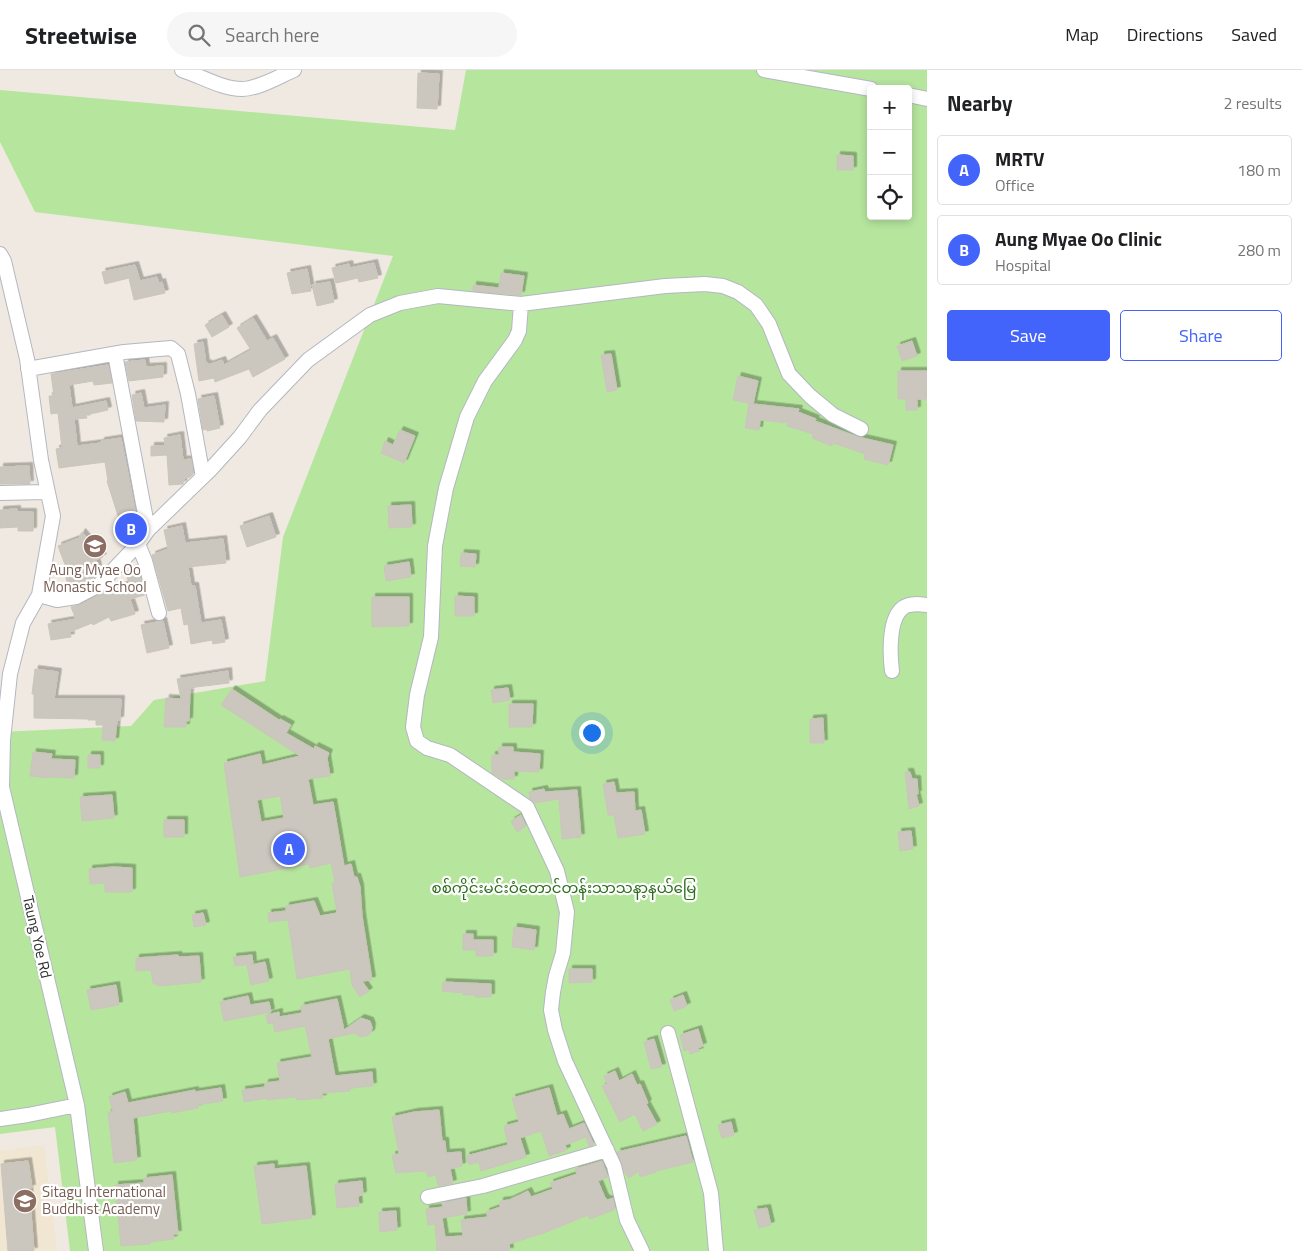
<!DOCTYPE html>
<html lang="en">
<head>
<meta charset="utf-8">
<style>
	:root { --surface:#fff; --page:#f6f6f6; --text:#202124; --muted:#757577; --line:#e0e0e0; --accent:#4264fb }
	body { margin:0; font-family:"Titillium Web","Noto Sans Myanmar",sans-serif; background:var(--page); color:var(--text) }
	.controls { position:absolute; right:15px; top:15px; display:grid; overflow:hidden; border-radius:5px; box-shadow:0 2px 8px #0003 }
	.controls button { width:45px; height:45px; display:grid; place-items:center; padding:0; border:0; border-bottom:1px solid var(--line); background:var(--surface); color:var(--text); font:25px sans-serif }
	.you { position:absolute; left:591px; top:662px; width:18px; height:18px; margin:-12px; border:4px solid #fff; border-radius:50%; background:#1a73e8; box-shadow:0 0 0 8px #1a73e833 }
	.badge { display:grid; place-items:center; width:32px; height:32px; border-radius:50%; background:var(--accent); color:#fff; font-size:16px; font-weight:700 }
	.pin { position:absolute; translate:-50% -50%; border:2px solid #fff; box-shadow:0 1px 5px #0006 }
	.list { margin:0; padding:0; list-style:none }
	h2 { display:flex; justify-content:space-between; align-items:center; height:65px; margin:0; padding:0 20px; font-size:21px }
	h2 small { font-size:16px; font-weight:400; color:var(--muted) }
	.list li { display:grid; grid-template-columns:32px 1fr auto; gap:15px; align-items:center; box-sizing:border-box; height:70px; margin:0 10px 10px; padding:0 10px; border:1px solid var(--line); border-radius:5px }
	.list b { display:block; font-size:19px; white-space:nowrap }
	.list p { margin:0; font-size:16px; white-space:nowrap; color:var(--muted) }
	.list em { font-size:16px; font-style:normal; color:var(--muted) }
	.actions { display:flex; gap:10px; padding:15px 20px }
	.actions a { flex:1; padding:11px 0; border:1px solid var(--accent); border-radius:5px; text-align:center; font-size:18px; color:var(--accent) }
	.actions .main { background:var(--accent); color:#fff }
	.icon { flex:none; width:28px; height:28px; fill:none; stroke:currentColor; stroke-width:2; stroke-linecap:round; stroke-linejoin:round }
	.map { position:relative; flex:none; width:927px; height:1181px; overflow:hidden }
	header { display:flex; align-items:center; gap:30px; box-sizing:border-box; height:70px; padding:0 25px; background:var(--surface); border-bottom:1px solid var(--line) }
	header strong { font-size:24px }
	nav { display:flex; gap:28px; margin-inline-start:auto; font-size:18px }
	.search { width:350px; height:45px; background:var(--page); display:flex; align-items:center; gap:12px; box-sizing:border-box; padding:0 18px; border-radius:28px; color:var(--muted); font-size:19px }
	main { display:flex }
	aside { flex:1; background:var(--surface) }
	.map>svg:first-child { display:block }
</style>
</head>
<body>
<header>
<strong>Streetwise</strong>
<div class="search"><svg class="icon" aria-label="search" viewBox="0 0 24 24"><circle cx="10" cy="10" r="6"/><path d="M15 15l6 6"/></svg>Search here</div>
<nav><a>Map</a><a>Directions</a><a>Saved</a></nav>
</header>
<main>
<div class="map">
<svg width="927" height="1181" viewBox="0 0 927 1181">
	<defs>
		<filter id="shadow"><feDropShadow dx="3.5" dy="-3.5" stdDeviation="0" flood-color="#0004"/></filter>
	</defs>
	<rect width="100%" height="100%" fill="#efe9e1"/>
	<path fill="#f0e6d1" d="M44 1075 57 1181H0V1081Z"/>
	<path fill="#b6e59e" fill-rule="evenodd" d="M466 0H927V1181H70L55 1057 0 1064V662L131 656 154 630 265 611 283 467 393 186 35 142 0 72V20L455 60ZM871 19H908V146H871Z"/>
	<path fill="#cbc7bf" stroke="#cbc5ba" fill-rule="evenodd" filter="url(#shadow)" d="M418 3 439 4 437 39 417 38Z
		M837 85 853 86V100H837Z
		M374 193 378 208 359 212 358 208 336 213 332 198 349 194 350 198Z
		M135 195 140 211 157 207 159 213 162 212 165 223 134 230 129 208 105 214 102 202Z
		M307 199 311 221 292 224 287 203Z
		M501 203 524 206 521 225 473 221V215L499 218Z
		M330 212 334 232 317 236 312 215Z
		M222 245 229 257 212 267 205 255Z
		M253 248 267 271 273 268 285 289 253 307 249 299 215 312 214 308 199 311 194 274 203 272 206 294 208 293V295L222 290 224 295 251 280 237 258Z
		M912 271 917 286 902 291 897 276Z
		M611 284 617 320 607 322 601 285Z
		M145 290 146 297 163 296V307L129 311 125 292Z
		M108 295 112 313 94 315 93 311 69 315 72 338 106 331 108 340 86 345 87 348 74 349 77 376 101 373V371L121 368 137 450 121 455 107 411H108L105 392 59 398 56 379 62 378 58 343 51 344 49 326H54L51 304Z
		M898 301H927L926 330 917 329V340H906V329H898Z
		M738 306 758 311 753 334 799 339 798 342 816 349 815 351 858 367 893 375 888 395 864 389 865 384 833 373 832 376 812 368 813 364 787 356 788 353 760 350 759 360 745 358 749 333 752 334 733 330Z
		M141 323 144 338 165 335 164 352 136 351 132 325Z
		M214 326 220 358 207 361V359L203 360 198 329Z
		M400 360 415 366 404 393 381 383 385 371 393 375Z
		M180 365 183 390 191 389 193 404 190 407 184 408 183 414 169 415 167 385 151 386V376H165L164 368Z
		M29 396 30 414H0V397Z
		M411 435 412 457 389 458 388 436Z
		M17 439V442H33V461H18V457L0 458V440Z
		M269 446 276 467 247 477 240 456Z
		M182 456 185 473 223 469 226 493 188 497 191 516H195L201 553 221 550 225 572 213 574 212 570 191 574 188 554 184 555 181 538 168 541 152 485 168 479 164 460Z
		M82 462 103 487 96 490 99 502 94 508 69 518 64 501 67 500 58 476 79 468Z
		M461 483 476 484 475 497 460 496Z
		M409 492 411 507 386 511 384 496Z
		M138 498 145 525 130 529 135 544 111 551 109 547 93 555 92 553 70 562 71 567 51 570 48 554 76 549 71 537 80 535 101 524 129 513 125 501Z
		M455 526 474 527V546H455Z
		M372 527H409V556L372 557Z
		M163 551 169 578 147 583 141 555Z
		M35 599 58 602 54 629H121L120 650H117L115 671 102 670 103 655H96V650H88V649L34 648V624H32Z
		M228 601 229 613 196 617 190 619 189 651H186V657H164L166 628 181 629 177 609Z
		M508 618 510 630 493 633 491 620Z
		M232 619 279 650 280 649 291 655 286 663 314 679 315 676 329 683 327 688 330 706 308 709 313 735 333 732 344 796 351 794 354 807H357L360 817 362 846 372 910 362 911 369 921 360 927 352 915 350 899 297 909 288 850 269 852 268 843 286 841V836L314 831 320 846 337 843 332 813 335 812 331 793 310 798 309 794 240 807 224 693 260 684 262 695 300 686 221 635ZM280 726 284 748 261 752 257 730Z
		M509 634H533L532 657H509Z
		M823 648 824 673H810V649Z
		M499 677H513V682L540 684 539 702 514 701V709H502L492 703V685H499Z
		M33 682 52 684 51 689 75 690 74 708 48 707V708L30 706Z
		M88 685H100V698H88Z
		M905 702H910L912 709H917L918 724H916L919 736 909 739Z
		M614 712 616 723 634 722 635 741 641 740 645 764 618 768 614 745H608L603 714Z
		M544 719 545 722 577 720 581 767 562 769 559 729 535 733 530 728 529 722Z
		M112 725 114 748 82 751 80 727Z
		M521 745 526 756 517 762 511 751Z
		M164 750H184V767H164Z
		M911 761 913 779 900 781 898 762Z
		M113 797 132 798V822H105V813L90 814 89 799Z
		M203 843 206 855 194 857 192 845Z
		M514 857 536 860 534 880 512 877Z
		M463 864H473V870H493V886H476V880H463Z
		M178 885 179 887 199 886 201 912 160 916 153 913 151 900 136 901V888Z
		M252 885 253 894 235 896 233 887Z
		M265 892 269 911 251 915 247 896Z
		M569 899H592V912L569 913Z
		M443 912 491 914V927H475V925H463V923L442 921Z
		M116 915 119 935 91 940 87 920Z
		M683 925 687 936 674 941 670 930Z
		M248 926 250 935 269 932 271 942 224 951 220 932Z
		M337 929 344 960 361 948 370 951 372 957 371 963 366 966 360 967 354 963 328 969 335 1006 372 1002 373 1016 350 1018V1021L322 1023 323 1028 297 1030 296 1027 267 1030V1028L244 1032 242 1020 265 1017V1013L280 1011 277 993 312 987 305 956 275 962 273 953 268 954 266 945 279 942V947L302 943 301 936Z
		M698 959 703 976 698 978 700 981 690 984 689 979 684 981 680 965Z
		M654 969 662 997 651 999 644 972Z
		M615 1001 619 1011 632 1004 637 1015 640 1014 648 1033 646 1034 657 1054 643 1061 635 1044 620 1052 602 1016 607 1014 604 1006Z
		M221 1018 223 1031 198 1035V1038L172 1043 171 1041 133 1048 137 1090 114 1093 108 1042H113L109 1027 125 1022 128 1033 195 1020V1022Z
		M549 1018 557 1046 563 1044 569 1059 584 1053 594 1075 589 1076 586 1067 565 1075 567 1080 549 1086 541 1061 520 1068 526 1087 481 1101 479 1092 469 1095 466 1086 508 1075 504 1056 519 1052 512 1028Z
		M439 1040 442 1071H445L446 1083 461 1082 462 1096 450 1099 453 1113 438 1116 436 1105 428 1107 426 1101 396 1103 392 1085 399 1084 392 1047 414 1042Z
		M731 1052 734 1065 722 1068 718 1055Z
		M686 1066 693 1092 656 1101V1102L640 1107 639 1101 629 1108 624 1101 617 1082Z
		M28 1091 32 1118H29L34 1181H8L1 1094Z
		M602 1091 608 1107 598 1111 605 1128H606L607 1130 613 1128 615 1139 611 1141 590 1149 588 1145 544 1163 509 1174 510 1181H437L435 1154 428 1155 426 1139 443 1137 442 1133 466 1128 467 1144 442 1148 445 1167 463 1166 461 1150 488 1147 486 1142 500 1137V1131L509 1130 528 1121 531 1127 553 1119 550 1113 577 1104 575 1099Z
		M274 1094V1099L306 1096 312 1148 262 1154 254 1096Z
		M172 1105 178 1164H173L174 1169 150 1172V1174L121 1176 115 1115 144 1113V1108Z
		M362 1111 363 1125 358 1126 359 1136 337 1138 335 1114Z
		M767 1138 771 1155 759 1158 754 1140Z
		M396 1141 397 1160 380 1162 379 1142Z"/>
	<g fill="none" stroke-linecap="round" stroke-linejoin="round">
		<g stroke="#b4b7c1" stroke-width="16">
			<path id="minor" d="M182 0C201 6 222 19 242 19 258 19 280 6 294 0
				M764 0 871 19
				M908 25 927 29
				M0 184 4 191 27 289 41 390 53 446 39 525 23 553 10 604 3 670 2 717 77 1035 96 1181
				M521 234 519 261 515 270 485 311 467 347 446 418 435 476 431 567 417 625 413 657 417 671 427 678 450 685 527 737 557 801 567 842 563 883 556 906 553 922 551 940 555 960 565 991 614 1096 627 1150 642 1181
				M115 284 148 460
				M28 299 124 282 171 278 178 284 188 324 203 407
				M0 423 47 422
				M138 474 145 491 159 543
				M39 525 57 530 76 527 99 515 138 474 148 460 210 400 240 367 260 340 308 290 370 245 400 233 438 226 521 234 665 216 705 214 723 216 738 222 756 235 769 254 789 304 810 326 833 345 861 359
				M892 601C890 585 888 547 904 537 911 533 919 534 927 535
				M668 963 711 1123 716 1181
				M0 1049 28 1045 77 1035
				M428 1127 483 1116 607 1080"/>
		</g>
		<use href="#minor" stroke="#fff" stroke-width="14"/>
	</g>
	<defs>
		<g id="school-disc" transform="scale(1.25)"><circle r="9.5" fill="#8d6e63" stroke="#fff"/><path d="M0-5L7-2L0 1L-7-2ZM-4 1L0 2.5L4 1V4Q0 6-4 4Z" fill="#fff"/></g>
		<g id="university-disc" transform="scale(1.25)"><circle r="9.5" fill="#8d6e63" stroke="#fff"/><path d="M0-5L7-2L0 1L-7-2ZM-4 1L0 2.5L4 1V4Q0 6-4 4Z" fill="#fff"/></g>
	</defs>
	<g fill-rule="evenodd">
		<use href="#school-disc" x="95" y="476"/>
		<use href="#university-disc" x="25" y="1131"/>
	</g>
	<g text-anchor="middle" stroke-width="4.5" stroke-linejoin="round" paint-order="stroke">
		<g font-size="15" fill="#785e54" stroke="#fff">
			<text x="95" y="505">Aung Myae Oo<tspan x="95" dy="17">Monastic School</tspan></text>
			<text x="42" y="1127" text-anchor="start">Sitagu International<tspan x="42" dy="17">Buddhist Academy</tspan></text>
		</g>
		<g font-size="15" fill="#2c6e1b" stroke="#fff">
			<text x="564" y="823">စစ်ကိုင်းမင်းဝံတောင်တန်းသာသနာ့နယ်မြေ</text>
		</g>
		<g font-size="15" fill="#2e2e2e" stroke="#fff">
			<text transform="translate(37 867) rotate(77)" y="5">Taung Yoe Rd</text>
		</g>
	</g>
</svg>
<div class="controls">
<button>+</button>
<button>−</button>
<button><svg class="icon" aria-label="locate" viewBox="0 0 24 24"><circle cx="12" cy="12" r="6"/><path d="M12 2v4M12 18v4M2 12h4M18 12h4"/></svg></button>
</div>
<div class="you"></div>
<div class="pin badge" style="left:289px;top:779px">A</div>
<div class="pin badge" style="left:131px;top:459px">B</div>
</div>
<aside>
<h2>Nearby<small>2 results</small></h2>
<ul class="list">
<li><span class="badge">A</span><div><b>MRTV</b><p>Office</p></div><em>180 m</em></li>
<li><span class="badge">B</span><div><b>Aung Myae Oo Clinic</b><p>Hospital</p></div><em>280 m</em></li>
</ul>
<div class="actions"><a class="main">Save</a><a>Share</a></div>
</aside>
</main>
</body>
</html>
